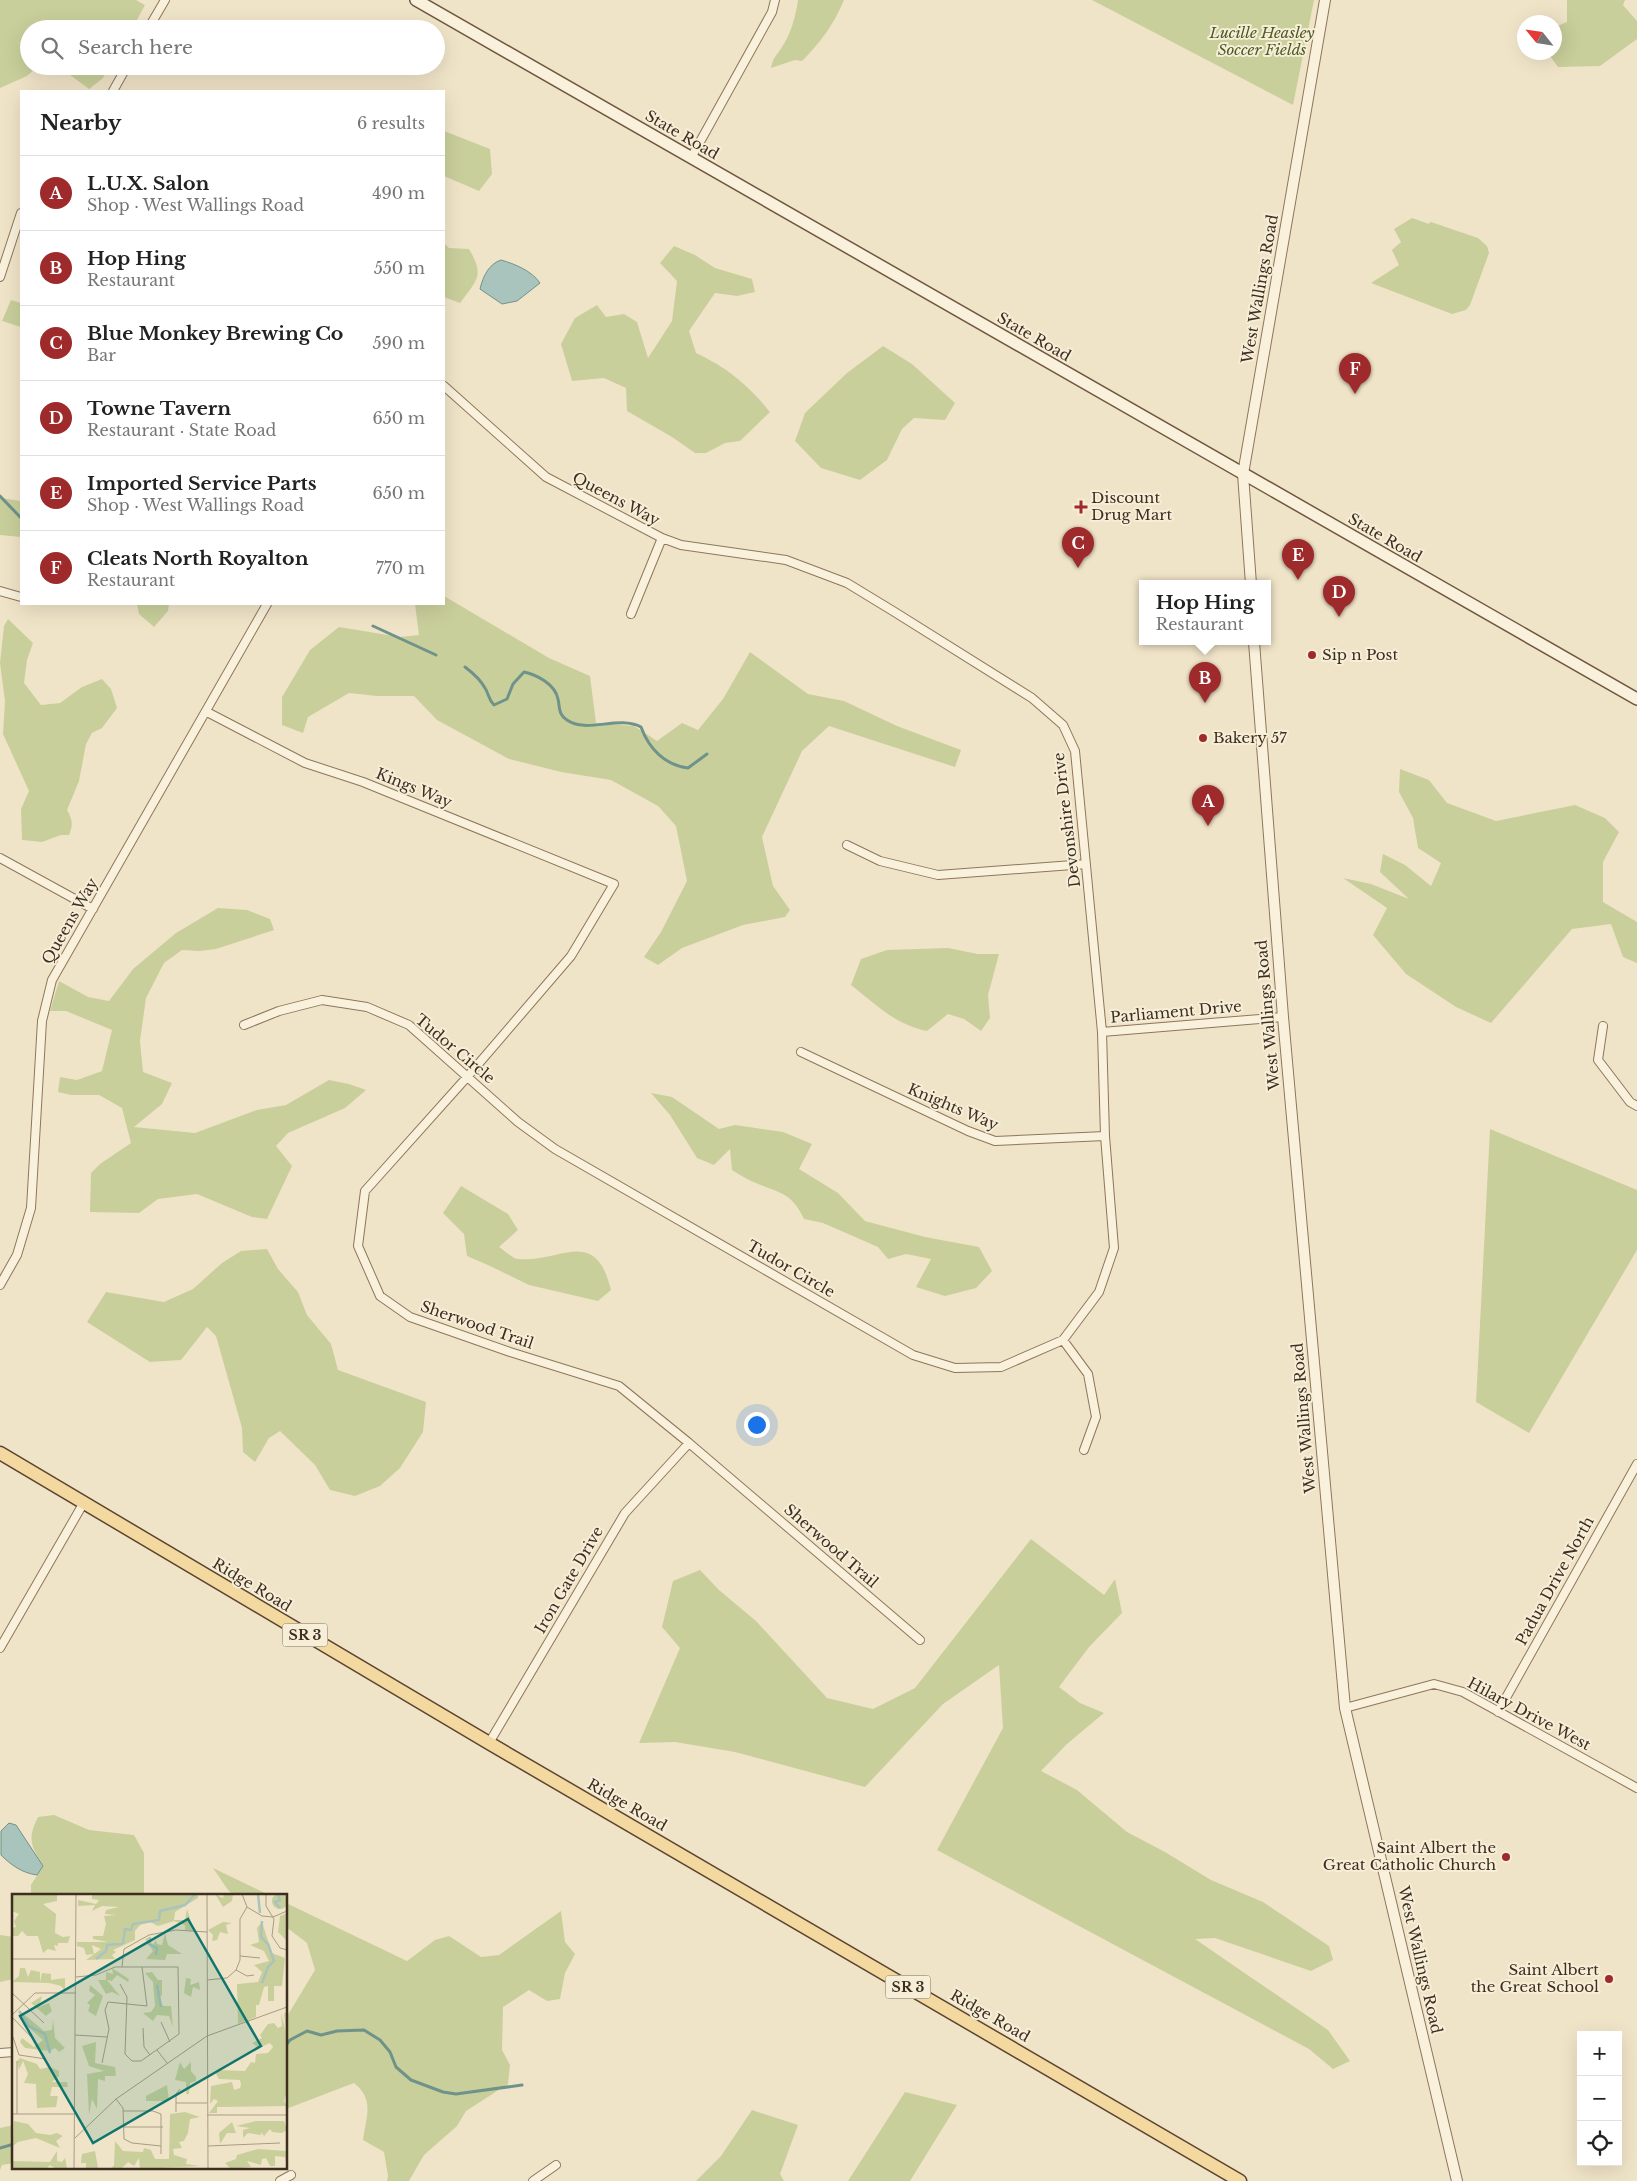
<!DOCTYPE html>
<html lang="en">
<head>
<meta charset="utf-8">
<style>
	:root { --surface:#fff; --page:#f6f6f6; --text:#222; --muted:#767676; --line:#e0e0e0; --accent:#9e2a2b }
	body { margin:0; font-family:"Libre Baskerville",serif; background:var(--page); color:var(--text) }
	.controls { position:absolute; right:15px; bottom:15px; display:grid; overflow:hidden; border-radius:0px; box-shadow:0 5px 20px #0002 }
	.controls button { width:45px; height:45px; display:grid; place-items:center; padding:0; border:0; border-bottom:1px solid var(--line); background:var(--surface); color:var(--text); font:25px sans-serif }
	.compass { position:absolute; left:1517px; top:15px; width:45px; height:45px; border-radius:50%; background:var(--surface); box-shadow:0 5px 20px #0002; rotate:300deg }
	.you { position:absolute; left:756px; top:1424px; width:18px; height:18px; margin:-12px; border:4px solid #fff; border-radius:50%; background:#1a73e8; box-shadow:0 0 0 8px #1a73e833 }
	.badge { display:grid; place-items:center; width:32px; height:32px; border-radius:50%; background:var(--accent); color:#fff; font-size:16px; font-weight:700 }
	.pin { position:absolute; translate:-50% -41px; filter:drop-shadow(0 1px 2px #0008) }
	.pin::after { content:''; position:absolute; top:26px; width:18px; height:15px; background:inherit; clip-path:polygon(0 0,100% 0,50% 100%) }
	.popup { position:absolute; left:1139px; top:580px; width:132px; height:65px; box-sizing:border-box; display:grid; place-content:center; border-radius:0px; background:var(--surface); filter:drop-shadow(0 1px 4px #0005); font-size:16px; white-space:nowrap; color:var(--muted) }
	.popup b { font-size:19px; color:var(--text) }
	.popup::after { content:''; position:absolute; left:50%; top:100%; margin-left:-10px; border:10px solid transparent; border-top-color:var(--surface) }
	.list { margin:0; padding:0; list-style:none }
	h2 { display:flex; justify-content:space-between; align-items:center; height:65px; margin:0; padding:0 20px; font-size:21px }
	h2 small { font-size:16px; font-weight:400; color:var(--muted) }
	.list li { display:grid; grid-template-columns:32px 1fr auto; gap:15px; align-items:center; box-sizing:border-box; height:75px; padding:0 20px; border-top:1px solid var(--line) }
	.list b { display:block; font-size:19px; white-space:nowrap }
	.list p { margin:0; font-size:16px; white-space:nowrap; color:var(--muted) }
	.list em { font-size:16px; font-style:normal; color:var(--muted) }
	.icon { flex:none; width:28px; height:28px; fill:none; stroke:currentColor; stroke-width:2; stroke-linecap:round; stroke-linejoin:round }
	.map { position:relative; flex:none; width:1637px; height:2181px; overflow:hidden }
	.search { position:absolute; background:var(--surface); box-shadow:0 5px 20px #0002; left:20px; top:20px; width:425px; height:55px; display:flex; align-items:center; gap:12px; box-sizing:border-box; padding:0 18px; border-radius:28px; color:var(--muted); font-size:19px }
	.panel { position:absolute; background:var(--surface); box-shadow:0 5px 20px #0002; left:20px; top:90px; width:425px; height:515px; border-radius:0px }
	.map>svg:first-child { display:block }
</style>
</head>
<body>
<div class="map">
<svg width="1637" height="2181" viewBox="0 0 1637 2181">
	<rect width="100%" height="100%" fill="#f0e4c8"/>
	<path fill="#c9cf9b" d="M0 0H136L145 5 132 29H29V66H38L27 76 0 88Z
		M798 0H844C834 24 821 42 802 61L795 60 771 68C774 55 776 57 782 47 791 34 796 15 798 0Z
		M1092 0H1314L1293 105Z
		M1567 0H1625L1623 5 1637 21V39L1600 66 1558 67 1548 53 1554 52 1555 27 1567 22Z
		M58 66H111L102 79 89 89Z
		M444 131 490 149 492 174 479 191 444 176Z
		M1412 218 1429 224 1430 222 1434 223 1478 238 1487 246 1489 253 1470 305 1466 310 1452 314 1371 283 1399 265 1392 250 1401 242 1394 229Z
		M444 243 449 248 469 249C485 276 477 280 460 303L444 297Z
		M674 246 695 255 715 268 752 279 755 292 737 296 715 293 689 331 696 353C728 368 748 385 770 412L740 441 725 443 706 453H695L672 437 627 411 626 388 604 378 572 381 561 344 575 318 597 305 606 317 624 314 637 322 648 358 672 321 677 281 660 263Z
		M11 300 21 303V327L2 321Z
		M883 346 912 364 955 403 945 420 914 418 902 429 887 460 860 480 821 468 795 441 805 413 847 373Z
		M0 498 21 501V537L0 535Z
		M444 596 549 658 590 676 596 723 634 726 657 741 682 723 698 730 723 699 750 652 808 694 844 701 897 726 961 750 955 767 829 726 802 751 762 837 773 886 790 910 785 917 743 925 682 948 658 965 644 957 661 932 687 881 676 826 658 806 611 780 561 772 509 759 437 720 414 696H377L349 693 308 717 303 733 282 725V697L310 650 339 627 400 637 419 635 415 604H444Z
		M137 604H169L168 611 154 627 139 614Z
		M8 619 33 643 27 660 24 683 41 705 60 703 82 687 102 679 111 689 117 708 102 728 92 733 86 744 79 781 67 810C73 820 73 825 69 835H61L42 842 22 840 21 809 29 791 3 734 5 701 0 663 4 626Z
		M1400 769 1429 780 1447 803 1496 821 1575 805 1605 818 1619 832 1603 862V902L1637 922V963L1623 957 1611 924 1572 929 1491 1023 1456 1007 1406 974 1373 935 1387 908 1343 878 1371 884 1409 899 1380 872 1383 854 1405 865 1431 886 1441 863 1418 848 1413 818 1399 792Z
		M218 908 247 910 270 919 274 930 216 949 199 951 182 950 164 963 146 998 140 1041 143 1072 172 1083 162 1104 134 1127 195 1133 257 1110 286 1105 329 1080 349 1084 366 1090 345 1108 288 1133 276 1146 292 1166 267 1219 252 1217 197 1194 158 1199 139 1213 90 1212 91 1173 100 1164 131 1143 122 1108 99 1095H71L58 1092 60 1077 77 1080 102 1071 112 1030 66 1011H50L59 981 88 997 109 1001 133 969 176 933Z
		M948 948 978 954H999L988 995 990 1018 981 1031 964 1019 948 1014 927 1031C896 1025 875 1004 851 985L861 959 887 950Z
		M651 1093 672 1097 719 1129 735 1125 783 1132 812 1144 799 1169 838 1193 865 1221 925 1237 979 1247 992 1271 976 1288 945 1296 916 1287 931 1259 906 1254 888 1259 878 1247 823 1223 804 1219C791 1192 781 1194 756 1183 748 1180 740 1175 732 1170L730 1149 714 1165 697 1158 670 1115Z
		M1490 1129 1637 1190V1250L1529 1433 1476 1402Z
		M461 1186 508 1214 518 1230 499 1247C504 1250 512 1258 518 1259 561 1263 595 1225 611 1290L598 1301 529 1285 490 1266 467 1256 464 1234 443 1213Z
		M267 1249 278 1269 298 1292 307 1315 331 1344 338 1370 426 1402 423 1432 400 1468 380 1486 355 1496 330 1490 315 1465 280 1431 269 1438 255 1462 243 1452 242 1428 216 1336 207 1327 181 1360 150 1362 87 1322 106 1292 164 1302 193 1289 222 1263 241 1251Z
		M1031 1539 1104 1595 1115 1579 1122 1613 1089 1647 1059 1687 1080 1703 1104 1713 1067 1744 1041 1771 1077 1790 1127 1832 1165 1852 1211 1880 1263 1902 1329 1946 1333 1960 1311 1971 1215 1938 1195 1939 1328 2030 1350 2061 1333 2069 1309 2049 937 1850 1003 1728 999 1665 943 1704 865 1787 735 1752 675 1742 639 1743 680 1648 662 1627 673 1581 700 1570 719 1590 756 1621 827 1698 873 1709 915 1688Z
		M54 1815 89 1830 134 1835 144 1853V1895H31V1885L43 1866C31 1846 27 1839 38 1817Z
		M213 1868 269 1895H233L228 1890Z
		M286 1903 407 1961 435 1940 449 1936 481 1957 499 1955 561 1911 565 1942 575 1954 565 1973 560 1999 547 2001 529 1990 503 2007 502 2050 510 2065 508 2084 466 2111 457 2126 424 2155 409 2181H387L388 2176 384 2152 363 2140C366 2116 375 2100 354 2083L286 2109V2018L315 1970 307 1943 286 1927Z
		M0 1935 14 1937V1979L0 1982Z
		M905 2092 957 2105 910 2181H848Z
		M752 2110 798 2125 780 2174 784 2181H696L721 2156Z
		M14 2125V2163L2 2165 0 2170V2128Z"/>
	<path fill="#a9c4bc" stroke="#6f938a" d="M501 260C515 264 532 271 540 283L517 301 502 304 480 289C483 276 489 264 501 260Z
		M9 1823 16 1825 43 1866 37 1875C22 1873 11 1865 1 1855V1831Z"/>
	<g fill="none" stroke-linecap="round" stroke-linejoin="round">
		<path stroke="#6f938a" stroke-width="3" d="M0 496 21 518
			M373 626 436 655
			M465 667C473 673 480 679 485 688 489 694 488 699 494 705L507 699 513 684 524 672C537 675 555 684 558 699 560 708 558 714 567 720 587 734 618 715 641 727 649 749 665 765 688 768L707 754
			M286 2045 290 2040 307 2031 321 2035 337 2031 364 2030 380 2040 390 2052 396 2067 411 2080 443 2092 456 2094 522 2085
			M0 2148 14 2144"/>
		<g stroke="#8d765c" stroke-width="10">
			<path id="minor" d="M148 29 165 0
				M113 91 127 66
				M691 158 772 12 775 0
				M0 277 21 213
				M0 591 21 597
				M631 614 662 538
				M207 712 305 763 363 782 614 884 571 956 468 1076 365 1191 358 1246 380 1296 410 1317 510 1352 619 1386 689 1443 920 1640
				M847 845 880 861 938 875 1086 864
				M0 858 93 909
				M244 1025 279 1011 322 1000 367 1007 409 1025 518 1122 555 1149 913 1355 955 1368 1001 1367 1063 1340 1099 1292 1114 1248 1105 1136 1102 1032 1075 751 1063 725 1032 698 893 611 847 583 786 560 681 545 662 538 546 477 444 386
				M1603 1026 1598 1060 1630 1102 1637 1106
				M1102 1032 1283 1017
				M801 1052 968 1131 995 1141 1105 1136
				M0 1285 17 1255 31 1208 42 1021 52 980 267 604
				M1063 1340 1088 1374 1096 1417 1084 1450
				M0 1648 83 1504
				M1345 1708 1434 1684 1463 1692 1637 1788
				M1498 1712 1637 1464
				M489 1743 625 1513 689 1443
				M0 2053 14 2052
				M280 2181 291 2175
				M533 2181 556 2165"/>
		</g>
		<g stroke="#8d765c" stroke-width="12">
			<path id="tertiary" d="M1251 584 1243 474 1325 0
				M1254 642 1283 1017 1345 1708 1457 2181"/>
		</g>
		<g stroke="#6f573f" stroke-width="14">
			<path id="secondary" d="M416 0 1637 699"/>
		</g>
		<g stroke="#5b4430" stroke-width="15">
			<path id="primary" d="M0 1453 489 1743 1240 2181"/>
		</g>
		<use href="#minor" stroke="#faf1dc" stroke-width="8"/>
		<use href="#tertiary" stroke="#faf1dc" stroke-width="10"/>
		<use href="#secondary" stroke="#faf1dc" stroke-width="11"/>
		<use href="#primary" stroke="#f3d9a0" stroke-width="12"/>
	</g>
	<g fill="#9e2a2b" stroke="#f7eed8" stroke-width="2">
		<path d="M1078.5 499.5h5v5h5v5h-5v5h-5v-5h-5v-5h5z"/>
		<circle cx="1312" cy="655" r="5"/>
		<circle cx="1203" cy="738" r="5"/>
		<circle cx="1506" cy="1857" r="5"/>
		<circle cx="1609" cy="1979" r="5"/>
	</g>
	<g text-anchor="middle" stroke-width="4" stroke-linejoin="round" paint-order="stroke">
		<g fill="#f7eed8" stroke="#756857" stroke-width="1">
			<rect x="282.5" y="1623.5" width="45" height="23" rx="4"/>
			<rect x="885.5" y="1975.5" width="45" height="23" rx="4"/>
		</g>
		<g font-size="14" font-weight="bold" fill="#3d2e20">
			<text x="305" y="1640">SR 3</text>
			<text x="908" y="1992">SR 3</text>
		</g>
		<g font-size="15" font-style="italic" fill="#4d5a26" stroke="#f7eed8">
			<text x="1262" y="38">Lucille Heasley<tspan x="1262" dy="17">Soccer Fields</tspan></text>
		</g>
		<g font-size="15" fill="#3d2e20" stroke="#f7eed8">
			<text transform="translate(682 135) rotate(30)" y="5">State Road</text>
			<text transform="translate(1260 289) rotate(-80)" y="5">West Wallings Road</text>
			<text transform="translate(1034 337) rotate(30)" y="5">State Road</text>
			<text transform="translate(616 499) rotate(28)" y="5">Queens Way</text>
			<text transform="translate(1385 538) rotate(30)" y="5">State Road</text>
			<text transform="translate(414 788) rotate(22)" y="5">Kings Way</text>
			<text transform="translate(1067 820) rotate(-97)" y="5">Devonshire Drive</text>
			<text transform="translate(70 921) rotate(-60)" y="5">Queens Way</text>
			<text transform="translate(1176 1012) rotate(-5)" y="5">Parliament Drive</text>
			<text transform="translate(1268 1015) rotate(-95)" y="5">West Wallings Road</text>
			<text transform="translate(455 1049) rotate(40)" y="5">Tudor Circle</text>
			<text transform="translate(953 1107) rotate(23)" y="5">Knights Way</text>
			<text transform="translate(791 1269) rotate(30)" y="5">Tudor Circle</text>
			<text transform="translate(477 1325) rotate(19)" y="5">Sherwood Trail</text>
			<text transform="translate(1304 1418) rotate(-95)" y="5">West Wallings Road</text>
			<text transform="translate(831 1546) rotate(41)" y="5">Sherwood Trail</text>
			<text transform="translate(569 1580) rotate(-60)" y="5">Iron Gate Drive</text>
			<text transform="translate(1555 1581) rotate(-61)" y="5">Padua Drive North</text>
			<text transform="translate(252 1585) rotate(31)" y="5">Ridge Road</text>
			<text transform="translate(1529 1714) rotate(28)" y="5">Hilary Drive West</text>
			<text transform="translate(627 1805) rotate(30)" y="5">Ridge Road</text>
			<text transform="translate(1420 1960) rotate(77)" y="5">West Wallings Road</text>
			<text transform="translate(990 2016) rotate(30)" y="5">Ridge Road</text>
		</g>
		<g font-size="15" fill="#3d2e20" stroke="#f7eed8" text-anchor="start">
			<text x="1091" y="503">Discount<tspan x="1091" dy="17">Drug Mart</tspan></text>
			<text x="1322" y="660">Sip n Post</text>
			<text x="1213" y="743">Bakery 57</text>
			<text x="1496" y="1853" text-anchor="end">Saint Albert the<tspan x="1496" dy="17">Great Catholic Church</tspan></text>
			<text x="1599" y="1975" text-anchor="end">Saint Albert<tspan x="1599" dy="17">the Great School</tspan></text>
		</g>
	</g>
	<g transform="translate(12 1894)">
		<rect width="275" height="275" fill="#f0e4c8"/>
		<path d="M260 7a8 8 0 1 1 16 0a8 8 0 1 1-16 0ZM0 0H45V7L31 10 44 20 43 39 51 43 58 42 56 49H46V52L42 51 44 57 36 55 31 59 26 42H15L10 37 6 42H0V34L4 33 2 27 7 20 0 17ZM186 0V4L163 18 162 26H173L175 15 182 37 173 36V31L162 27 146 32 138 28 128 31 123 37V46L101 56 104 58 100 61 103 65 74 66 89 55 80 51 82 60 74 61 72 54 65 52V48H96L81 45V42H91L94 30 92 22 104 21 93 20 94 16 107 13 90 12 80 17 83 11 66 12V6L84 10 87 6 80 5V1ZM203 0 211 4 212 0H221L220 7 211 13ZM275 19V47L266 38 268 22ZM211 28 220 29 214 31 216 40 208 38 205 46 200 47 201 41 196 36ZM250 28 260 59 273 64 270 92H262V107H256V92L252 93 247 111H244V123L226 130 225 90 246 88 250 78 242 71 257 67 252 57 238 51 247 48 245 34ZM153 39 156 51 170 60H155L153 66 134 65 141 57 133 45 138 43 140 52 144 46 145 50 150 51ZM8 74H13L16 83 19 76 28 78V88L30 79 39 80V86L53 84V97L49 92 37 89 0 88 7 82ZM100 74 117 85 116 88 105 81 100 87 95 86 108 102 100 98 94 100 86 86H94V78L101 80ZM140 78 146 86H150V101L147 104 151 112H159L161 133 157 122 145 121 141 127 131 119 139 118 143 112 141 88 133 79ZM174 84 179 85 178 91 187 88 188 96 181 93 179 103 172 99ZM78 91 91 102 84 122 76 117 78 111 75 109 83 101 77 97ZM30 102 27 113 37 109 40 117 34 122 19 109ZM7 116 32 137 40 136 41 125 43 144 53 154 47 158 43 154 38 157 13 154 8 148 10 144 22 153 31 146 15 132ZM275 117V197L272 207 275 212 205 213V219H197L206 207 202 205 198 210 199 192 220 188 222 196 228 194 229 191 228 186 207 185 204 180 206 176 233 177 239 168 243 169 244 160 256 159 261 153 258 149 247 154 240 149 250 144 248 141 256 130 262 129 266 134 270 132 269 119 274 138 272 120ZM84 148 83 169 103 173 104 182H93V187L86 185 85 215 80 205 77 221 75 180 92 177 77 172 70 152ZM8 164 25 170 28 175 38 173 47 177V182L40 188H55L56 193H40L38 202H46L44 213 25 214 24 190 12 189 16 180 11 167 7 176 5 167ZM168 168 172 175 179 168V177L184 183V187L178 189 177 200H174V188L163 186ZM155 191 157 207H134V202ZM173 218 188 223 178 225 176 239 172 247 167 248 170 254 161 255 162 261 175 265 174 270 188 272 128 275 127 264 122 272 116 268 109 275H99L102 271 103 247 111 257 131 258 132 254 139 256 143 265H157L158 220ZM2 227 16 230 24 239 38 241 45 239 51 242 44 247 48 254 24 244 6 248 1 252V267L38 268 45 257V267L50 268 53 264 55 274 44 275 38 271 35 274H0ZM244 227H272L275 236 270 239 260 238 258 235 252 242 249 238V241L236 239 231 244V236L238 234 224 232ZM220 228 224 239H215L208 250 207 239ZM246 255 275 257V272L273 263 263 262V272H258L254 264 250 265 249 271 235 267 239 273 219 275 213 269 224 265 225 261ZM83 257 86 274 74 275V269H69L70 260Z" fill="#c9cf9b"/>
		<path fill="none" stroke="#a9c4bc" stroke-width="2.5" d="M246 0 248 19M266 0 268 6 263 8 268 14M138 43 137 50 145 54 144 61M111 50 113 35 119 36 121 30 147 26 148 17 173 11 183 0M84 65 94 57 95 51 110 50M250 89 256 73 262 67 256 50 249 43 250 27M145 91 149 113M7 117 17 132 33 140 38 159"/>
		<path fill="none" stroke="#a89b85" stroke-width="1" d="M195 0 196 275M230 0 235 13 250 22 261 23 275 17M254 0V12L262 25 260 42 268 54 275 56M228 62 248 64M0 65H64M110 73 112 55 137 41 164 36 195 38M224 76 235 82 242 81M64 83 84 81 103 73H166L167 140 129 167H120L113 160 115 103 108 90M195 86 215 84 224 76 228 66V25L235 13M0 99 32 129M0 121 23 99H64M0 123 21 145M149 128 158 148M131 134 132 153 138 161M63 141 95 143M1 143 7 161 34 165M145 156 155 169M5 167V220M90 169 97 135 93 116 96 108 135 112 130 73M104 205 111 214 112 245 120 249 149 252M164 209H195M111 217H141L149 220V260M164 218V200L168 195M0 220H63M195 221H275M111 233H151M63 244 104 205 195 142 275 113M196 252 268 249M62 275 64 0"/>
		<path fill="#0f766e" fill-opacity="0.15" stroke="#0f766e" stroke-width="2.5" d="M176 25 249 152 81 249 8 122Z"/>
		<rect width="275" height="275" fill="none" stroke="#3d2e20" stroke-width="2.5"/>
	</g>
</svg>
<div class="controls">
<button>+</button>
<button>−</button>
<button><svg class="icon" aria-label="locate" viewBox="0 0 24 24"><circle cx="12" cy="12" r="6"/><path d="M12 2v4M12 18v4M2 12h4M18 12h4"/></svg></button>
</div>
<svg class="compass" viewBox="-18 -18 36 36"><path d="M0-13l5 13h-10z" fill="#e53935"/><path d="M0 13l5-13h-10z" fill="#767676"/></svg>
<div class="you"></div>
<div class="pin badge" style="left:1208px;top:826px">A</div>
<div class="pin badge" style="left:1205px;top:703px">B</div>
<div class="popup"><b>Hop Hing</b>Restaurant</div>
<div class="pin badge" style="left:1078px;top:568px">C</div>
<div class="pin badge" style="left:1339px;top:617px">D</div>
<div class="pin badge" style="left:1298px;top:580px">E</div>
<div class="pin badge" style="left:1355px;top:394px">F</div>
<div class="search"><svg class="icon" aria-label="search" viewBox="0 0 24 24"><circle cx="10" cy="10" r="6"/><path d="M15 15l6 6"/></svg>Search here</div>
<section class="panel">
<h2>Nearby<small>6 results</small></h2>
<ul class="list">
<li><span class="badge">A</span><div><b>L.U.X. Salon</b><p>Shop · West Wallings Road</p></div><em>490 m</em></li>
<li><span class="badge">B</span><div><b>Hop Hing</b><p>Restaurant</p></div><em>550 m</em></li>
<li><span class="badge">C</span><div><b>Blue Monkey Brewing Co</b><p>Bar</p></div><em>590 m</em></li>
<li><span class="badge">D</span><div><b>Towne Tavern</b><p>Restaurant · State Road</p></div><em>650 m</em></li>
<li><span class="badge">E</span><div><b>Imported Service Parts</b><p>Shop · West Wallings Road</p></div><em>650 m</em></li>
<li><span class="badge">F</span><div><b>Cleats North Royalton</b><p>Restaurant</p></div><em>770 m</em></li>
</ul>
</section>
</div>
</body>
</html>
